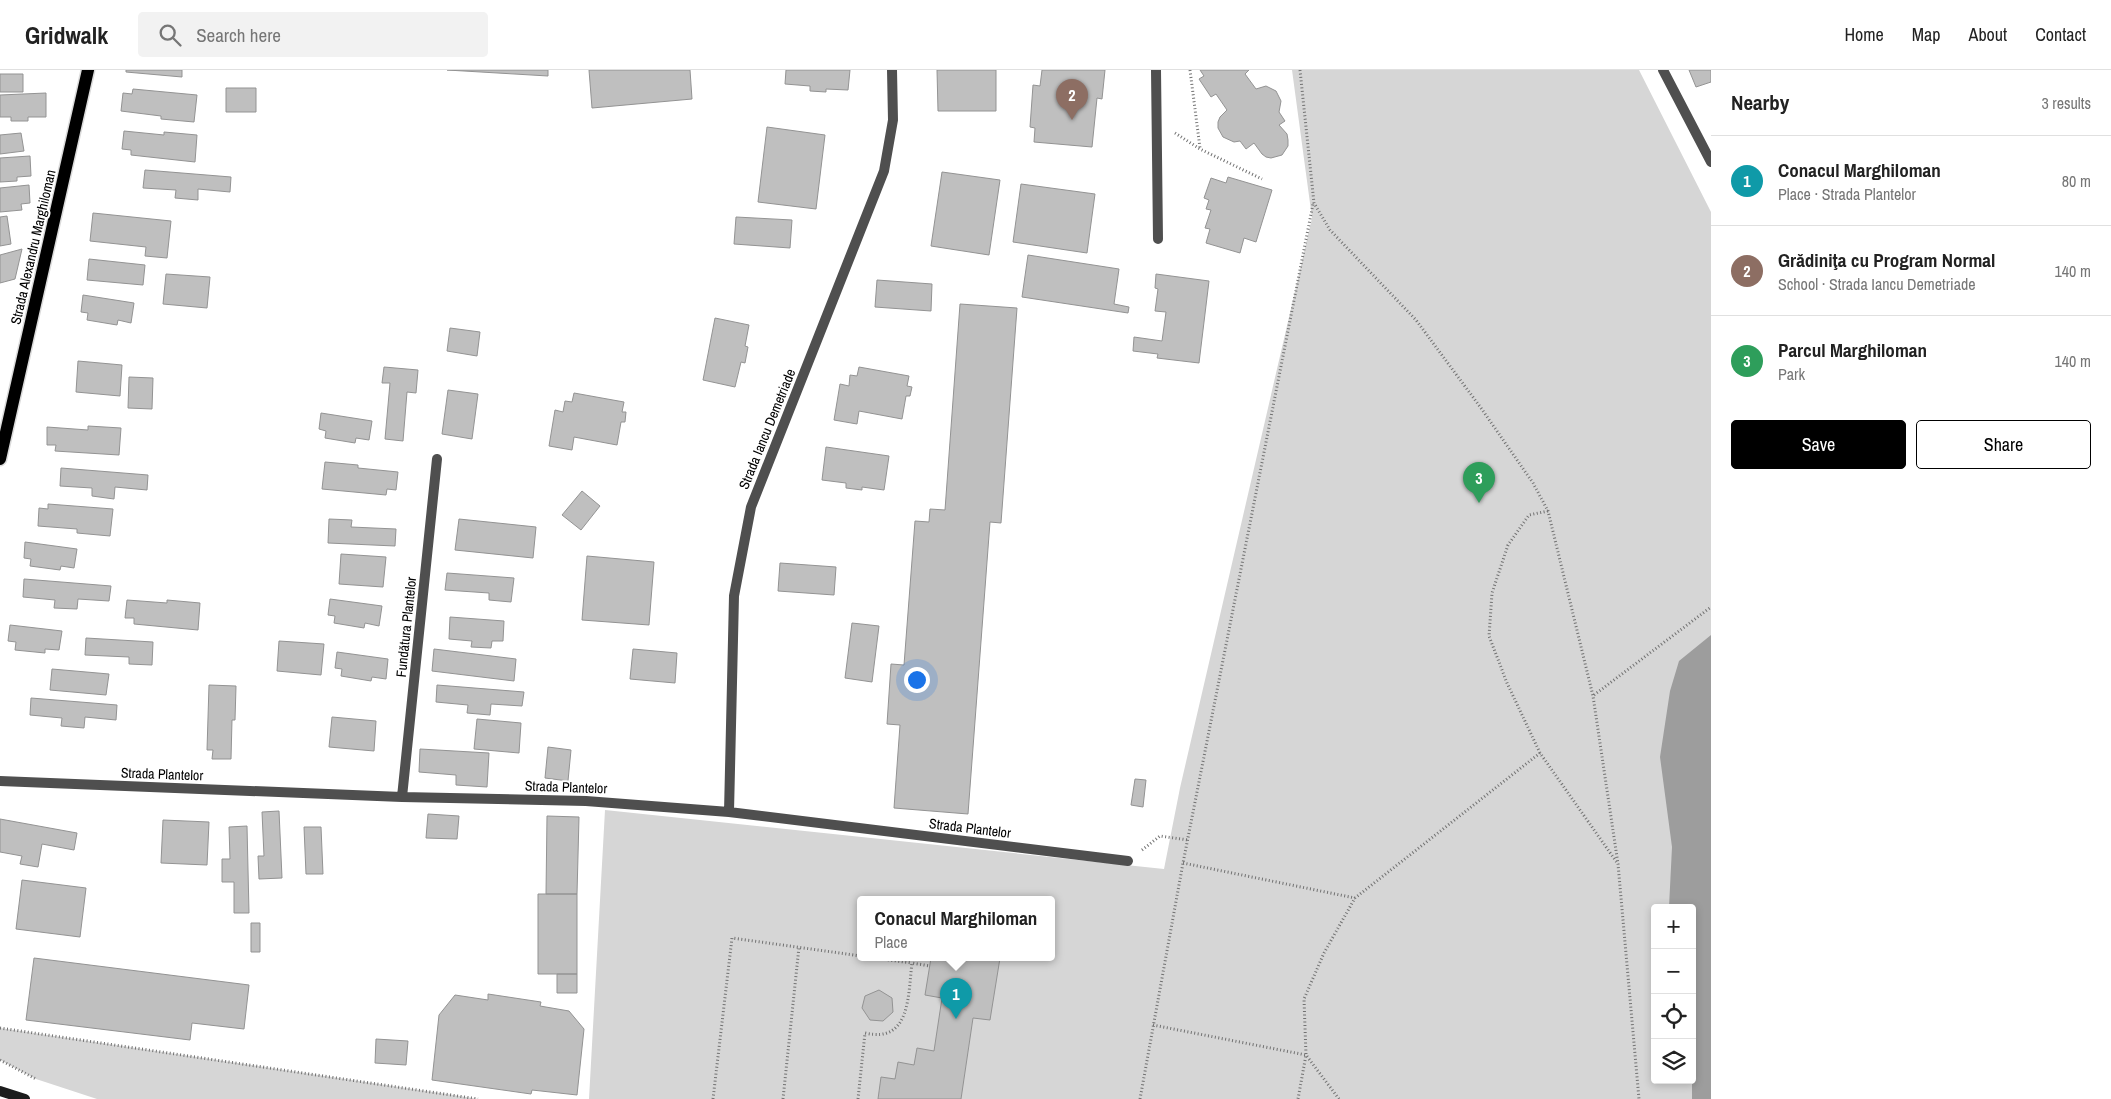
<!DOCTYPE html>
<html lang="en">
<head>
<meta charset="utf-8">
<style>
	:root { --surface:#fff; --page:#f2f2f2; --text:#222; --muted:#767676; --line:#e0e0e0; --accent:#000 }
	body { margin:0; font-family:"Archivo Narrow",sans-serif; background:var(--page); color:var(--text) }
	.controls { position:absolute; right:15px; bottom:15px; display:grid; overflow:hidden; border-radius:5px; box-shadow:0 2px 8px #0003 }
	.controls button { width:45px; height:45px; display:grid; place-items:center; padding:0; border:0; border-bottom:1px solid var(--line); background:var(--surface); color:var(--text); font:25px sans-serif }
	.you { position:absolute; left:916px; top:609px; width:18px; height:18px; margin:-12px; border:4px solid #fff; border-radius:50%; background:#1a73e8; box-shadow:0 0 0 8px #1a73e833 }
	.badge { display:grid; place-items:center; width:32px; height:32px; border-radius:50%; background:var(--accent); color:#fff; font-size:16px; font-weight:700 }
	.pin { position:absolute; translate:-50% -41px; filter:drop-shadow(0 1px 2px #0008) }
	.pin::after { content:''; position:absolute; top:26px; width:18px; height:15px; background:inherit; clip-path:polygon(0 0,100% 0,50% 100%) }
	.popup { position:absolute; left:857px; top:826px; width:198px; height:65px; box-sizing:border-box; display:grid; place-content:center; border-radius:5px; background:var(--surface); filter:drop-shadow(0 1px 4px #0005); font-size:16px; white-space:nowrap; color:var(--muted) }
	.popup b { font-size:19px; color:var(--text) }
	.popup::after { content:''; position:absolute; left:50%; top:100%; margin-left:-10px; border:10px solid transparent; border-top-color:var(--surface) }
	.list { margin:0; padding:0; list-style:none }
	h2 { display:flex; justify-content:space-between; align-items:center; height:65px; margin:0; padding:0 20px; font-size:21px }
	h2 small { font-size:16px; font-weight:400; color:var(--muted) }
	.list li { display:grid; grid-template-columns:32px 1fr auto; gap:15px; align-items:center; box-sizing:border-box; height:90px; padding:0 20px; border-top:1px solid var(--line) }
	.list b { display:block; font-size:19px; white-space:nowrap }
	.list p { margin:0; font-size:16px; white-space:nowrap; color:var(--muted) }
	.list em { font-size:16px; font-style:normal; color:var(--muted) }
	.actions { display:flex; gap:10px; padding:15px 20px }
	.actions a { flex:1; padding:11px 0; border:1px solid var(--accent); border-radius:5px; text-align:center; font-size:18px; color:var(--accent) }
	.actions .main { background:var(--accent); color:#fff }
	.icon { flex:none; width:28px; height:28px; fill:none; stroke:currentColor; stroke-width:2; stroke-linecap:round; stroke-linejoin:round }
	.map { position:relative; flex:none; width:1711px; height:1029px; overflow:hidden }
	header { display:flex; align-items:center; gap:30px; box-sizing:border-box; height:70px; padding:0 25px; background:var(--surface); border-bottom:1px solid var(--line) }
	header strong { font-size:24px }
	nav { display:flex; gap:28px; margin-inline-start:auto; font-size:18px }
	.search { width:350px; height:45px; background:var(--page); display:flex; align-items:center; gap:12px; box-sizing:border-box; padding:0 18px; border-radius:5px; color:var(--muted); font-size:19px }
	main { display:flex }
	aside { flex:1; background:var(--surface) }
	.map>svg:first-child { display:block }
</style>
</head>
<body>
<header>
<strong>Gridwalk</strong>
<div class="search"><svg class="icon" aria-label="search" viewBox="0 0 24 24"><circle cx="10" cy="10" r="6"/><path d="M15 15l6 6"/></svg>Search here</div>
<nav><a>Home</a><a>Map</a><a>About</a><a>Contact</a></nav>
</header>
<main>
<div class="map">
<svg width="1711" height="1029" viewBox="0 0 1711 1029">
	<rect width="100%" height="100%" fill="#fff"/>
	<path fill="#d6d6d6" fill-rule="evenodd" d="M1292 0H1639L1711 142V1029H589L605 740 1164 799 1180 718 1312 148ZM861 830H1051V888H861ZM1655 838H1692V1010H1655Z
		M0 958 460 1026 478 1029H97L36 1009 0 990Z"/>
	<path fill="#9d9d9d" d="M1711 565V1029H1692V838L1669 837 1672 777 1660 687 1670 621 1679 591Z"/>
	<path fill="#bfbfbf" stroke="#939393" d="M126 0H182V7L126 2Z
		M447 0H548V6Z
		M589 0H690L692 29 592 38Z
		M786 0H850L848 20 826 19V22L810 21V16L785 14Z
		M937 0H996V41H938Z
		M1042 0H1105L1102 29 1097 28 1092 77 1034 72 1035 58 1030 57 1033 15 1040 16Z
		M1200 0H1249L1245 4 1256 19 1266 16 1276 21 1281 31 1279 42 1285 51 1279 55 1287 64 1288 70V76L1282 85 1271 88 1266 87 1262 84 1254 73 1246 79 1240 71 1234 72 1223 67 1218 58V52L1220 47 1227 40 1216 24 1211 27 1199 9 1204 6Z
		M1689 0H1711V12L1696 17Z
		M0 4H23V22H0Z
		M226 18H256V42H226Z
		M133 19 197 25 194 52 161 49V46L121 41 123 23 132 24Z
		M46 23V47H28V51H11V47H0V25Z
		M767 57 825 65 816 139 758 132Z
		M124 61 164 65V62L197 65 195 92 131 85V80L122 79Z
		M21 63 24 81 0 84V65Z
		M30 86 31 106 17 107V111L0 112V88Z
		M145 100 231 107 230 122 198 119V130L175 128 176 120 143 118Z
		M942 102 1000 110 989 185 931 176Z
		M1228 107 1272 120 1256 172 1244 168 1240 183 1206 173 1210 159 1205 158 1211 140 1206 139 1209 130 1204 128 1211 108 1226 113Z
		M1021 114 1095 124 1087 183 1013 172Z
		M29 115 30 133 21 134 22 140 0 142V118Z
		M93 143 171 151 167 188 145 186 146 177 90 171Z
		M7 146 11 174 0 176V147Z
		M736 147 792 150 790 178 734 174Z
		M22 179 15 209 0 213V185Z
		M1028 185 1119 199 1114 234 1129 237 1128 243 1022 227Z
		M89 189 145 195 143 215 87 210Z
		M166 204 210 207 207 238 163 234Z
		M1156 204 1209 211 1199 293 1157 288 1158 284 1133 281 1134 267 1162 271 1166 242 1155 241 1158 219 1155 218Z
		M877 210 932 214 931 241 875 237Z
		M83 225 134 233 131 253 118 250 117 255 87 250 88 243 81 242Z
		M960 234 1017 238 1001 453 990 452 968 744 894 738 900 655 887 654 891 594 904 595 915 451 929 452 930 439 945 440Z
		M715 248 749 255 745 276 748 277 745 293 741 292 735 317 703 310Z
		M450 258 480 262 477 286 447 281Z
		M78 291 122 295 120 326 76 322Z
		M384 297 418 300 416 323 407 322 403 371 385 369 390 313H382Z
		M859 297 909 306 907 316 912 317 910 326H906L902 349 859 341 857 354 834 350 840 314 849 316 850 305 857 306Z
		M129 307 153 308 152 339 128 338Z
		M448 320 478 324 472 369 442 364Z
		M574 323 624 332 622 342H626L625 352H621L617 375 574 367 572 380 549 376 555 340 563 342 565 331 572 332Z
		M321 343 372 351 369 370 356 368 355 373 325 368 326 361 319 359Z
		M88 356 121 358 119 385 55 381 56 375H47V357L88 360Z
		M826 377 889 386 884 420 862 417V420L846 418V413L822 410Z
		M325 392 358 395V398L398 402 396 420 387 419 386 425 322 419Z
		M61 398 148 405 147 420 115 417 114 429 92 426V418L60 416Z
		M582 421 600 436 581 460 562 445Z
		M48 434 113 439 110 466 77 463V459L38 456 39 438 48 439Z
		M329 449 352 450 351 457 396 459 395 476 328 473Z
		M459 449 536 457 533 488 455 480Z
		M25 472 77 479 74 498 61 496 60 500 30 496 31 489 24 488Z
		M341 484 386 487 383 517 339 514Z
		M587 486 654 492 649 555 582 550Z
		M780 493 836 497 834 525 778 521Z
		M447 503 514 508 511 532 489 530V523L445 520Z
		M24 509 111 516 109 531 78 529 77 539 54 538 55 530 23 527Z
		M330 529 382 536 379 556 365 553 364 558 334 553 335 546 328 545Z
		M127 530 167 533V530L200 533 198 560 134 554V548H125Z
		M450 547 504 551 503 571H492L491 578 471 577 472 571 449 569Z
		M852 553 879 556 872 612 845 608Z
		M10 555 62 561 59 580 45 579V583L15 580 16 572 8 571Z
		M86 568 153 572 152 595 129 594V587L85 585Z
		M279 571 324 574 321 605 277 601Z
		M434 579 516 589 514 611 432 601Z
		M633 579 677 583 675 613 630 609Z
		M337 582 388 589 386 609 372 607 371 611 341 606 342 599 335 598Z
		M52 599 109 604 106 625 50 620Z
		M209 615 236 616 235 650H232L231 689H212L213 680H207Z
		M437 615 524 622 522 636 491 634 490 645 467 643 468 635 436 632Z
		M31 628 117 635 116 650 85 647 84 658 61 656 62 648 30 645Z
		M332 647 376 651 374 681 329 677Z
		M477 649 521 653 519 683 474 679Z
		M548 677 571 680 568 711 545 708Z
		M420 679 489 683 487 717 456 715V705L419 702Z
		M1135 709 1146 710 1143 737 1131 735Z
		M279 741 282 808 259 809 258 786H264L262 742Z
		M428 744 459 746 457 769 426 768Z
		M547 746 579 747 577 824H546Z
		M0 749 77 763 74 780 42 774 38 797 20 794 22 786 0 782Z
		M163 750 209 752 207 795 161 793Z
		M247 756 249 843H234V812H222V789H230L229 757Z
		M304 757H321L323 804H306Z
		M22 810 86 818 80 867 16 859Z
		M538 824H577V904H538Z
		M251 853H260V882H251Z
		M34 888 249 915 244 959 192 953 190 970 26 950Z
		M931 888H1000L990 950 973 948 961 1029H878L881 1007 895 1009 898 992 914 995 917 978 934 981 942 928 925 925Z
		M557 904H577V923H557Z
		M879 920 892 928 893 942 883 951 870 950 862 938 865 926Z
		M488 924 541 932 540 936 569 941 584 959 577 1025 532 1020 531 1024 432 1010 439 945 455 925 488 930Z
		M376 969 408 971 406 995 375 993Z"/>
	<g fill="none" stroke-linecap="round" stroke-linejoin="round">
		<g stroke="#dbdbdb" stroke-width="15">
			<path id="primary" d="M0 389 88 0"/>
		</g>
		<path stroke="#717171" stroke-width="3" stroke-dasharray="1 2.5" stroke-linecap="butt" d="M1190 0 1200 78
			M1300 0 1314 133 1330 160 1416 250 1481 338 1533 413 1548 441 1593 626 1618 794 1639 1029
			M1175 63 1200 79 1262 109
			M1548 441 1529 445 1508 475 1492 523 1489 566 1507 613 1540 683 1618 794
			M1594 625 1711 537
			M1142 780 1160 766 1188 770
			M1183 793 1355 828
			M874 888 912 893
			M1153 955 1306 985 1298 1029
			M0 958 478 1029
			M0 990 36 1009
			M713 1029 732 868 861 886
			M783 1029 799 877
			M858 1029 865 963C911 974 908 924 912 893L930 896
			M1140 1029 1183 793 1313 134
			M1339 1029 1306 985 1304 929 1324 883 1355 828 1540 683"/>
		<path stroke="#4f4f4f" stroke-width="10" d="M1156 0 1158 169"/>
		<path stroke="#4f4f4f" stroke-width="10" d="M1663 0 1711 92
			M0 711 402 727 586 731 729 742 1128 791
			M402 727 437 389
			M729 742 734 526 751 437 884 101 893 50 892 0"/>
		<path stroke="#1c1c1c" stroke-width="10" d="M0 1021 25 1029"/>
		<use href="#primary" stroke="#000" stroke-width="12"/>
	</g>
	<g text-anchor="middle" stroke-width="4" stroke-linejoin="round" paint-order="stroke">
		<g font-size="14" fill="#000" stroke="#fff">
			<text transform="translate(33 177) rotate(-77)" y="5">Strada Alexandru Marghiloman</text>
			<text transform="translate(767 359) rotate(-68)" y="5">Strada Iancu Demetriade</text>
			<text transform="translate(406 557) rotate(-84)" y="5">Fundătura Plantelor</text>
			<text transform="translate(162 704) rotate(2)" y="5">Strada Plantelor</text>
			<text transform="translate(566 717) rotate(2)" y="5">Strada Plantelor</text>
			<text transform="translate(970 758) rotate(7)" y="5">Strada Plantelor</text>
		</g>
	</g>
</svg>
<div class="controls">
<button>+</button>
<button>−</button>
<button><svg class="icon" aria-label="locate" viewBox="0 0 24 24"><circle cx="12" cy="12" r="6"/><path d="M12 2v4M12 18v4M2 12h4M18 12h4"/></svg></button>
<button><svg class="icon" aria-label="layers" viewBox="0 0 24 24"><path d="M12 4l9 5-9 5-9-5zM3 14l9 5 9-5"/></svg></button>
</div>
<div class="you"></div>
<div class="pin badge" style="left:956px;top:949px;background:#0f9aa8">1</div>
<div class="popup"><b>Conacul Marghiloman</b>Place</div>
<div class="pin badge" style="left:1072px;top:50px;background:#8d6e63">2</div>
<div class="pin badge" style="left:1479px;top:433px;background:#2e9e5b">3</div>
</div>
<aside>
<h2>Nearby<small>3 results</small></h2>
<ul class="list">
<li><span class="badge" style="background:#0f9aa8">1</span><div><b>Conacul Marghiloman</b><p>Place · Strada Plantelor</p></div><em>80 m</em></li>
<li><span class="badge" style="background:#8d6e63">2</span><div><b>Grădiniţa cu Program Normal</b><p>School · Strada Iancu Demetriade</p></div><em>140 m</em></li>
<li><span class="badge" style="background:#2e9e5b">3</span><div><b>Parcul Marghiloman</b><p>Park</p></div><em>140 m</em></li>
</ul>
<div class="actions"><a class="main">Save</a><a>Share</a></div>
</aside>
</main>
</body>
</html>
